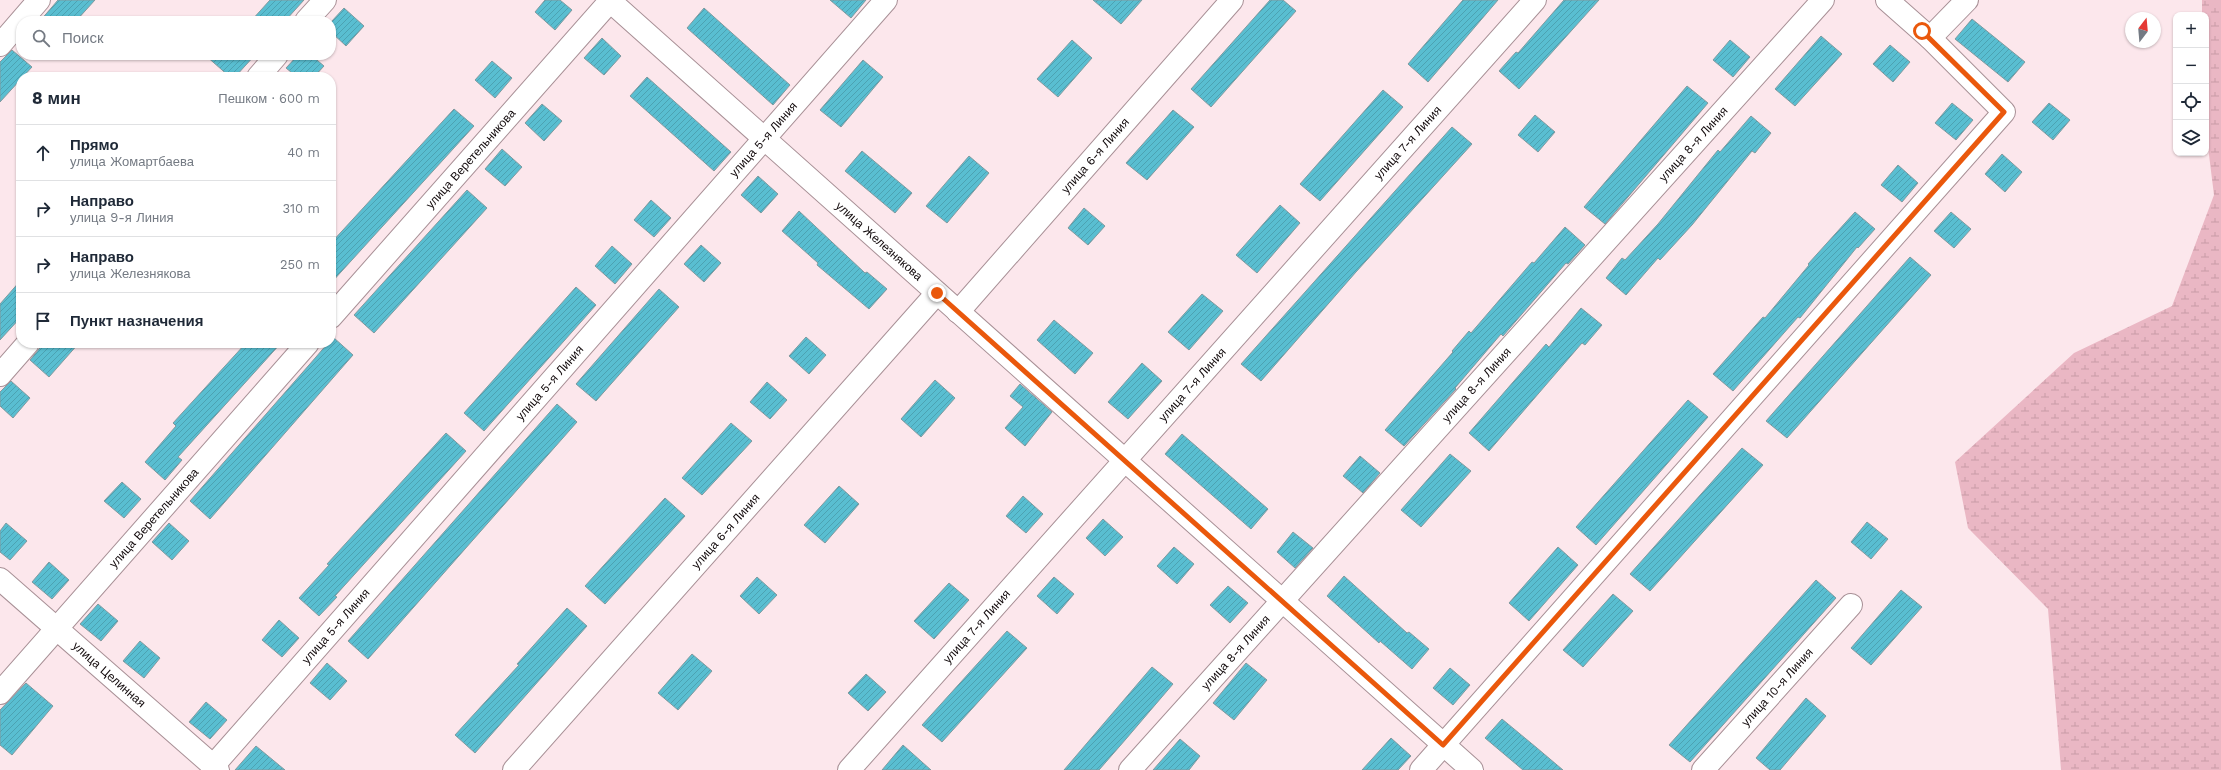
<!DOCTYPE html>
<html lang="ru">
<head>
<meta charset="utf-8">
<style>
	:root { --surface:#fff; --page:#f2f2f3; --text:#1f2937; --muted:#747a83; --line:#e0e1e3 }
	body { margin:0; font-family:"Work Sans",sans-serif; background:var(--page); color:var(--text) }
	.controls { position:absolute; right:12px; top:12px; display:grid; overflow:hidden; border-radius:8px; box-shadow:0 1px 3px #0004 }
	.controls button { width:36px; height:36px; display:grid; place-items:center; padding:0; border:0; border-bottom:1px solid var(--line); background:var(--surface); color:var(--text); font:20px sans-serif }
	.compass { position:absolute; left:2125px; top:12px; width:36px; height:36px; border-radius:50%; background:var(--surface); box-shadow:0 1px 3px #0004; rotate:16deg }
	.stop { position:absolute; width:12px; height:12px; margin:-9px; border:3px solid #ea580c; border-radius:50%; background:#fff }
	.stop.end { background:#ea580c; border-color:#fff; box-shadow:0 1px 4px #0008 }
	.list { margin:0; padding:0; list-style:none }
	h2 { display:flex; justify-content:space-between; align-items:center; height:52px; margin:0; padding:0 16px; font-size:17px }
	h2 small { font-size:13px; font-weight:400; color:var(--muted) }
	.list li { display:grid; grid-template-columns:26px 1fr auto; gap:12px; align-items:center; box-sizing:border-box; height:56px; padding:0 16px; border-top:1px solid var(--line) }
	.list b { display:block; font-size:15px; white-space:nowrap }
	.list p { margin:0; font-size:13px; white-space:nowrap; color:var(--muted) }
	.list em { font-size:13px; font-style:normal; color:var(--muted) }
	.icon { flex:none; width:22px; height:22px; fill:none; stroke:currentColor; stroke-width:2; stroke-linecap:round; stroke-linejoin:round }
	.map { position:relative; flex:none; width:2221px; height:770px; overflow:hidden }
	.search { position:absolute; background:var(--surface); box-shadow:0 1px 3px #0004; left:16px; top:16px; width:320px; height:44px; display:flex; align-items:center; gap:10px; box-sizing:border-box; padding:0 14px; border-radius:16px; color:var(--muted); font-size:15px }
	.panel { position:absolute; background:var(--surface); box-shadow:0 1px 3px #0004; left:16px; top:72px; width:320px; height:276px; border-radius:16px }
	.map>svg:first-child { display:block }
</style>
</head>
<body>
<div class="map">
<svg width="2221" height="770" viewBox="0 0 2221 770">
	<defs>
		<pattern id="wetland-marsh" width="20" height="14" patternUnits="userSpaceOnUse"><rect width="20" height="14" fill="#eab7c4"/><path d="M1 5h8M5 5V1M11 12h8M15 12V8" fill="none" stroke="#c89ca7"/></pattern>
		<pattern id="building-hatch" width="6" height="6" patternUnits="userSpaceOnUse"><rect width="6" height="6" fill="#59bed1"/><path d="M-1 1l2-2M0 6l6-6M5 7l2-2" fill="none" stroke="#4ca2b2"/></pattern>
	</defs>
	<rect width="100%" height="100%" fill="#fce7ec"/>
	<path fill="url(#wetland-marsh)" d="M2202 0H2221V770H2061L2048 609 1968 528 1955 462 2074 353 2172 306 2214 195 2206 131V15H2202Z"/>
	<path fill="url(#building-hatch)" stroke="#819a9f" d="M58 0H95L76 21H40Z
		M270 0H304L285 21H251Z
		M545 0H560L572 10 555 30 535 12Z
		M830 0H866L851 18Z
		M1093 0H1142L1121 24Z
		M1270 0H1283L1296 11 1211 107 1191 89Z
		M1463 0H1498L1428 82 1408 64Z
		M1564 0H1599L1519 89 1499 71 1516 52 1518 53Z
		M344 8 364 26 346 46 331 32V22Z
		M704 8 790 85 773 105 687 28Z
		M1972 19 2025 62 2008 82 1955 39Z
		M1821 36 1842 54 1795 106 1775 89Z
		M602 38 621 56 604 75 584 58Z
		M1072 40 1092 58 1058 97 1037 79Z
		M1730 40 1750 57 1733 77 1713 60Z
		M1890 45 1910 62 1893 82 1873 64Z
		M12 50 32 67 0 102V62Z
		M205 55H255L235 77H230Z
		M298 55H311L324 66 314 77H297L286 68Z
		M863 60 883 77 841 127 820 110Z
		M492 61 512 78 495 98 475 80Z
		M647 77 731 152 714 171 630 96Z
		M1687 86 1708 103 1605 224 1584 207Z
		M1383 90 1403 107 1320 201 1300 184Z
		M1952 103 1973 120 1956 140 1935 123Z
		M2049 103 2070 120 2053 140 2032 122Z
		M542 104 562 121 544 141 525 123Z
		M454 109 474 126 331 283V243Z
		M1173 110 1194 127 1147 180 1126 163Z
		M1535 115 1555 132 1538 152 1518 135Z
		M1751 116 1771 133 1755 153 1752 151 1692 225 1660 260 1658 258 1626 295 1606 278 1622 258 1625 260 1658 224 1718 150 1720 152Z
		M1452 127 1472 144 1356 272 1261 381 1241 364Z
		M502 149 522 167 505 186 485 169Z
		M862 151 912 193 895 213 845 171Z
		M2002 154 2022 172 2005 192 1985 174Z
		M969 156 989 173 947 223 926 206Z
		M1898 165 1918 183 1902 202 1881 185Z
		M758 176 778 194 761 213 741 195Z
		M467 190 487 208 374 333 354 315Z
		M651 200 671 218 654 237 634 220Z
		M1280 205 1300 223 1257 273 1236 255Z
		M1084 208 1105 226 1088 245 1068 228Z
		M799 211 865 273 867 272 887 289 869 309 817 265 818 263 782 231Z
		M1855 212 1875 229 1858 248 1857 247 1800 318 1798 317 1733 391 1713 374 1763 317 1765 318 1809 265 1808 264Z
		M1951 212 1971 229 1954 248 1934 231Z
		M1565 227 1585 245 1568 264 1566 263 1503 336 1501 334 1455 388 1456 389 1404 446 1385 430 1453 352 1452 351 1469 331 1471 333 1532 262 1534 263Z
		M701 245 721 263 704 282 684 264Z
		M612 246 632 264 615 284 595 266Z
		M1910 257 1931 275 1787 438 1766 421Z
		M21 280V317L0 340V304Z
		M576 287 596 305 484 431 464 413Z
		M659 289 679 307 596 401 576 384Z
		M1202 294 1223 311 1189 350 1168 332Z
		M1581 308 1602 325 1585 345 1582 343 1489 451 1469 433 1546 344 1549 347Z
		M1054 320 1093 353 1075 374 1037 340Z
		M333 337 353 355 210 519 190 501 316 357 328 343H331Z
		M806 337 826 355 809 374 789 356Z
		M44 343H79L49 377 30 360Z
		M246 343H281L178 457 182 460 165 480 145 462 176 426 173 423Z
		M1142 363 1162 381 1128 419 1108 402Z
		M935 380 955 398 921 437 901 419Z
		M11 381 30 398 13 418 0 406V392Z
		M767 382 787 400 770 419 750 402Z
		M1020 384 1052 412 1025 446 1005 428 1023 407 1010 396Z
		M1688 400 1708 417 1596 545 1576 527Z
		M557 404 577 422 368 659 348 641Z
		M731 423 752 441 702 495 682 478Z
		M446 433 466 451 335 596 337 597 319 616 299 598 329 565 327 564Z
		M1182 434 1268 509 1251 529 1165 454Z
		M1742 448 1763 465 1650 591 1630 574Z
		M1450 454 1471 471 1421 527 1401 510Z
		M1360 456 1380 473 1363 493 1343 476Z
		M122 482 141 499 124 518 104 501Z
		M839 486 859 504 825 543 804 525Z
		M1023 496 1043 514 1026 533 1006 516Z
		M665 498 685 516 605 604 585 586Z
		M1103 519 1123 537 1105 556 1086 538Z
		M1867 522 1888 539 1871 559 1851 542Z
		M6 523 27 541 10 560 0 552V531Z
		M169 523 189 541 172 560 152 542Z
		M1293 532 1313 548 1295 568 1277 552Z
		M1174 547 1194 564 1177 584 1157 566Z
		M1558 547 1578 565 1529 621 1509 603Z
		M49 562 69 580 52 599 32 582Z
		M1344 576 1407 633 1409 632 1429 649 1412 669 1380 641 1379 643 1327 596Z
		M757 577 777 595 759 614 740 596Z
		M1054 577 1074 594 1057 614 1037 596Z
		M1816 580 1836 598 1690 762 1669 745Z
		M949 583 969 600 934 639 914 621Z
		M1228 586 1248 603 1230 623 1210 605Z
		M1901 590 1922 607 1871 665 1851 648Z
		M1613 594 1633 611 1583 667 1563 650Z
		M98 604 118 621 101 641 80 624Z
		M567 608 587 626 475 753 455 735 519 665 517 664Z
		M279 620 299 638 282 657 262 640Z
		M1007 631 1027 648 942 742 922 725Z
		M140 641 160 658 144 678 123 661Z
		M692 654 712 671 678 710 658 693Z
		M327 663 347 681 330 700 310 683Z
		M1246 663 1267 680 1234 720 1213 703Z
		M1152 667 1173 684 1126 739 1099 770H1064Z
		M1450 668 1470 685 1453 705 1433 688Z
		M866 674 886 692 868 711 848 693Z
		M26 683 53 706 12 755 0 745V710Z
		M1806 698 1826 716 1780 770H1770L1756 758Z
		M206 702 227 720 210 739 189 722Z
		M1502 719 1537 748 1563 770H1523L1485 738Z
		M1391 738 1411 756 1398 770H1362Z
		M1180 739 1200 756 1189 770H1153Z
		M903 745 931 770H882Z
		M256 746 285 770H235Z"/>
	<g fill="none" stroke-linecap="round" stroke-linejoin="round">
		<g stroke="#a89096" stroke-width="24">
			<g id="minor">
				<path id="s1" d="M609 0 1472 770"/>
				<path d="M306 21 325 0"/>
				<path d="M1930 38 1967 0"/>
				<path d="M0 45 39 0"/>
				<path d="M258 77 277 55"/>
				<path id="s2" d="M958 312 1232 0"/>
				<path id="s3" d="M331 317 611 0"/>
				<path d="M0 375 28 343"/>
				<path id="s4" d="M0 579 218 770"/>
				<path id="s5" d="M0 693 308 343"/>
				<path id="s6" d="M213 766 886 0"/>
				<path id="s7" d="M514 770 937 293"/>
				<path id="s8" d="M849 770 1535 0"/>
				<path id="s9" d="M1130 770 1823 0"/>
				<path d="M1421 770 2004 112 1930 38 1887 0"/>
				<path id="s10" d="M1703 770 1851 605"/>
			</g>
		</g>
		<use href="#minor" stroke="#fff" stroke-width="22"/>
	</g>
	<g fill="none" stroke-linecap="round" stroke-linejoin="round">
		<path stroke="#ea580c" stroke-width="5" d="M937 293 1443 745 2004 112 1922 31"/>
	</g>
	<g text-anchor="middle" stroke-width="4" stroke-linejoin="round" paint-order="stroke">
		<g font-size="12" fill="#11090b" stroke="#fef9fa">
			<text dy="4" stroke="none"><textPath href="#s6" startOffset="834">улица 5-я Линия</textPath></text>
			<text dy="4" stroke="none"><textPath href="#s8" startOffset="840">улица 7-я Линия</textPath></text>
			<text dy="4" stroke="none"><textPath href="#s9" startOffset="842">улица 8-я Линия</textPath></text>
			<text dy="4" stroke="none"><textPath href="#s2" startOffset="208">улица 6-я Линия</textPath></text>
			<text dy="4" stroke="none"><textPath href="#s3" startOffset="211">улица Веретельникова</textPath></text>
			<text dy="4" stroke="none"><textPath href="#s1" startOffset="362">улица Железнякова</textPath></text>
			<text dy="4" stroke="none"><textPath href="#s6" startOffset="510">улица 5-я Линия</textPath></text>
			<text dy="4" stroke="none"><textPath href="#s8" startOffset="516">улица 7-я Линия</textPath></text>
			<text dy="4" stroke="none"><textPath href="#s9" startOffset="518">улица 8-я Линия</textPath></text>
			<text dy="4" stroke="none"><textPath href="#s5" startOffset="233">улица Веретельникова</textPath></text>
			<text dy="4" stroke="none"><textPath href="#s7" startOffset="319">улица 6-я Линия</textPath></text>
			<text dy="4" stroke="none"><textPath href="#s6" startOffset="186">улица 5-я Линия</textPath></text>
			<text dy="4" stroke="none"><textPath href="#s8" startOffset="192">улица 7-я Линия</textPath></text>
			<text dy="4" stroke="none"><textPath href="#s9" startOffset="158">улица 8-я Линия</textPath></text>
			<text dy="4" stroke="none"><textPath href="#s4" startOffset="145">улица Целинная</textPath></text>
			<text dy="4" stroke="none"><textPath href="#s10" startOffset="111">улица 10-я Линия</textPath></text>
		</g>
	</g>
</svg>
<div class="controls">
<button>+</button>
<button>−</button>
<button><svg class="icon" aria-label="locate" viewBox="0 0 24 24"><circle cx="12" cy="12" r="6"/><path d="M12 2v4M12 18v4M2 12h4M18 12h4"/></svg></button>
<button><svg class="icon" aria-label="layers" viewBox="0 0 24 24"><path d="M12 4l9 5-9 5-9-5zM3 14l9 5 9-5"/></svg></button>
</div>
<svg class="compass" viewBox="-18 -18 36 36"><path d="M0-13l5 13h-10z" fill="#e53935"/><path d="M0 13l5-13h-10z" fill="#747a83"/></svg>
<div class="stop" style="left:1922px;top:31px"></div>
<div class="stop end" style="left:937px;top:293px"></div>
<div class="search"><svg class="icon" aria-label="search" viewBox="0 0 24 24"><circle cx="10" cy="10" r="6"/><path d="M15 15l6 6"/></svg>Поиск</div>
<section class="panel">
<h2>8 мин<small>Пешком · 600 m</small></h2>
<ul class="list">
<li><svg class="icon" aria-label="ahead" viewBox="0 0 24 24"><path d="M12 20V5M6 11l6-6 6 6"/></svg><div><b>Прямо</b><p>улица Жомартбаева</p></div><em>40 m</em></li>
<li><svg class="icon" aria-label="right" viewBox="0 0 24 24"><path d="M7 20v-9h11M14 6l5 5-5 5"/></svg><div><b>Направо</b><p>улица 9-я Линия</p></div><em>310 m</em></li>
<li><svg class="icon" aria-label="right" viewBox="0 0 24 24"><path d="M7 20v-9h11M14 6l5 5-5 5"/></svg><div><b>Направо</b><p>улица Железнякова</p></div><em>250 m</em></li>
<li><svg class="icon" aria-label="arrive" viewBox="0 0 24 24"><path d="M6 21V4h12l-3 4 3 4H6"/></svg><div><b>Пункт назначения</b></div></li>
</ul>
</section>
</div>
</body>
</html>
